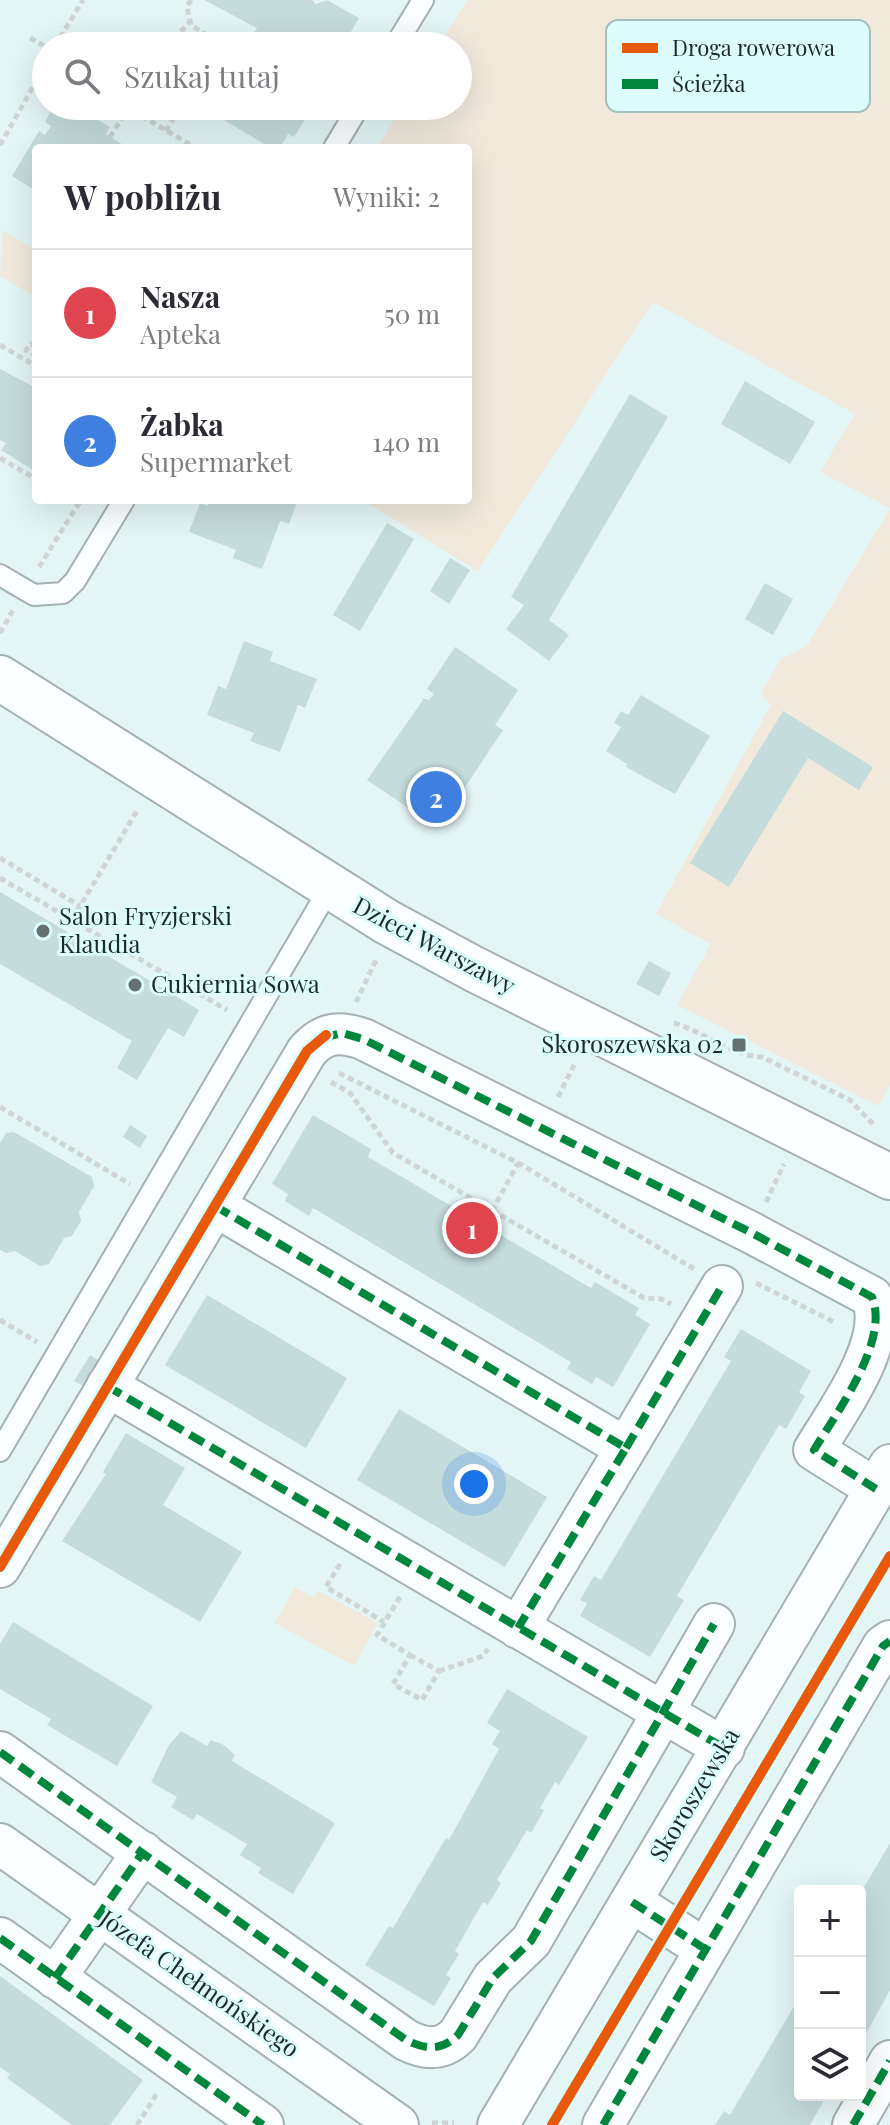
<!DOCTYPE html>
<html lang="pl">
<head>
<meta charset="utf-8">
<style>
	:root { --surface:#fff; --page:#f7f7f7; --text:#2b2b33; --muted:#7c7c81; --line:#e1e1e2; --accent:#637171 }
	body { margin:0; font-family:"Playfair Display",serif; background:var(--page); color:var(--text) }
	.controls { position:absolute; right:24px; bottom:24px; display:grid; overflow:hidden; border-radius:8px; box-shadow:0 8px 32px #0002 }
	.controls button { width:72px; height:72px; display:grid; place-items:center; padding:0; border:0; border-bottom:2px solid var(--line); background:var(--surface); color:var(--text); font:40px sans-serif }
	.you { position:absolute; left:474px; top:1484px; width:28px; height:28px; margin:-20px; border:6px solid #fff; border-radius:50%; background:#1a73e8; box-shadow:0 0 0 12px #1a73e833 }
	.badge { display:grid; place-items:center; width:52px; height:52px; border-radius:50%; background:var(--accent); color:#fff; font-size:26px; font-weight:700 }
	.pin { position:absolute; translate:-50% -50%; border:4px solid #fff; box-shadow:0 2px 8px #0006 }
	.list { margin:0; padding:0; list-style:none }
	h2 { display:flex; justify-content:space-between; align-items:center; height:104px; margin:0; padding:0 32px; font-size:34px }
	h2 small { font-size:26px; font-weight:400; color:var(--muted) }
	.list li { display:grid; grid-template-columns:52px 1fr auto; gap:24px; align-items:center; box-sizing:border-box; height:128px; padding:0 32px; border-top:2px solid var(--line) }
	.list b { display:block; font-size:30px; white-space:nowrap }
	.list p { margin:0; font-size:26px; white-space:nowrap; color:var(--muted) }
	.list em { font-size:26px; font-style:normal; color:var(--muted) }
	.icon { flex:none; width:44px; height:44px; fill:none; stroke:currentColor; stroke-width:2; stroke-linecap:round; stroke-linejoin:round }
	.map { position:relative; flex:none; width:890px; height:2125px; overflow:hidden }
	.search { position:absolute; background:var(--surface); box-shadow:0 8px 32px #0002; left:32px; top:32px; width:440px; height:88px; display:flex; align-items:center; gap:20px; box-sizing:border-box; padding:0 28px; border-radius:44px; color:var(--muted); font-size:30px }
	.panel { position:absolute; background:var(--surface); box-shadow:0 8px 32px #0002; left:32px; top:144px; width:440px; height:360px; border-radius:8px }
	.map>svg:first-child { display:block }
</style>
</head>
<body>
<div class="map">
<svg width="890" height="2125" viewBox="0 0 890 2125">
	<rect width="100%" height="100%" fill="#e4f5f5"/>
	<path fill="#f0e9dc" d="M467 0H890V508L820 472 855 414 653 302 478 571 362 500H468V148H377L403 106H458V46H439Z
		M3 231 36 250 35 297 0 276Z
		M890 509V1085L878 1106 677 1005 711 944 656 914 771 705 761 693 781 659 807 646Z
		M295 1587 314 1598 318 1591 378 1623 354 1666 275 1623Z"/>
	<path fill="#c5dcdc" d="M204 0H310L316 4 327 0 359 18 349 35 355 38 350 46H257L261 39 253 35 257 28Z
		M54 106 77 117 82 110 110 127 106 134 128 148H36V191L12 176 39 131 45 135 51 126 45 122Z
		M209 106H306L303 109 309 113 294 137 288 134 280 148H271L207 110Z
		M0 369 36 388V472L1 450 6 443 0 440Z
		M745 381 815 422 790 464 721 424Z
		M630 394 668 417 549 620 569 635 549 661 506 629 524 605 511 597Z
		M210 500H298L289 524 280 521 262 569 233 558 236 550 189 532 200 503 208 506Z
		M387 523 414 539 360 631 333 615Z
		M450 558 470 570 449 604 430 591Z
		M765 583 793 599 773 635 745 619Z
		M244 641 273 652 270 661 317 679 305 708 298 705 280 752 250 741 254 733 207 715 218 686 226 689Z
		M455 647 518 690 495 725 503 730 438 828 367 780 423 700 420 698 429 700 434 694 427 689Z
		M641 695 710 736 675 794 626 767 627 764 606 751 621 727 614 723 621 711 628 715Z
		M783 711 873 767 859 790 808 758 729 887 690 863Z
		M0 892 199 1010 184 1037 168 1028 137 1080 117 1068 132 1041 0 964Z
		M649 961 671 973 659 996 636 984Z
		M313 1115 371 1149 368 1157 591 1288 595 1282 639 1308 635 1315 650 1324 613 1387 596 1377 592 1384 567 1369 571 1362 313 1208 309 1216 285 1201 288 1194 272 1184Z
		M130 1125 147 1136 140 1148 123 1137Z
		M14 1132 92 1177 94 1186 79 1212 81 1221 72 1236 64 1238 49 1264 40 1266 15 1251 6 1253 0 1250V1143L6 1133Z
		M207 1295 347 1378 306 1448 165 1365Z
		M741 1329 811 1371 799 1392 805 1396 786 1429 779 1425 677 1596 684 1600 650 1657 580 1616 587 1603 580 1600 594 1576 601 1580 731 1361 724 1357Z
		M90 1355 100 1361 85 1387 74 1381Z
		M399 1409 547 1497 505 1567 357 1480Z
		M126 1433 185 1468 163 1505 242 1552 200 1622 62 1541 106 1474 103 1472Z
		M13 1622 153 1706 117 1766 47 1725 51 1719 0 1689V1644Z
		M507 1689 588 1737 559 1785 555 1782 540 1808 544 1810 531 1833 527 1830 497 1880 501 1883 495 1893 488 1905 483 1902 455 1951 459 1954 446 1975 451 1978 434 2006 365 1965 389 1926 393 1928 446 1838 449 1840 499 1749 492 1744 500 1731 487 1723Z
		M181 1731 207 1746 211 1740 224 1745 235 1755 232 1761 335 1823 293 1894 258 1873 261 1868 240 1855 247 1844 197 1814 193 1820 171 1807 177 1797 151 1782 169 1745Z
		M890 1843V1990L860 2045V1894Z
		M0 1976 143 2080 110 2125H72L7 2078 10 2074 0 2067Z
		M800 1996V2095H827L810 2125H715L724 2111 730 2115Z"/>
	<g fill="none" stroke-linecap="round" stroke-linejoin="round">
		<g stroke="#a4b1b1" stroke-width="24">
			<path id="lane" d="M395 46 423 0
				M334 148 359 106
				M0 575 34 595 63 593 75 581 124 500
				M0 1451 329 889"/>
		</g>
		<g stroke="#a4b1b1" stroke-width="44">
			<path id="street" d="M215 1206 626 1448 518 1628
				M107 1386 724 1748
				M626 1448 722 1286
				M0 1567 307 1051C324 1032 339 1031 363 1039L750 1232 872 1297C890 1341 837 1412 814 1450L876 1489
				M0 1752 406 2040C426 2050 442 2051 458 2035L493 1978 531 1941 714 1624
				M0 1844 398 2125
				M632 1902 705 1949
				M0 1938 263 2125
				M55 1978 143 1852
				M498 2125 890 1465
				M603 2125 883 1646 890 1641
				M853 2125 890 2061"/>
		</g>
		<g stroke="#a4b1b1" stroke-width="48">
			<path id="secondary" d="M0 678 387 922 474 969 890 1177"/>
		</g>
		<path stroke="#cfd4d4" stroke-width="5" stroke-dasharray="6 4" stroke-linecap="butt" d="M191 0 187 7 191 25 218 42
			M311 1 312 0
			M30 38 46 47
			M55 46 83 0
			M137 46 149 38 159 39 166 46
			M167 46 190 22
			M215 46 218 42 224 46
			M166 131 181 106
			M110 137 128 108 196 148
			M0 145 46 64
			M0 345 36 366
			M36 347 31 344 26 350 36 355
			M0 458 36 479
			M71 500 78 504
			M39 567 81 500
			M0 633 13 610
			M0 858 80 906
			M0 878 227 1010
			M72 920 138 809
			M356 1002 376 960
			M674 1023C704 1032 732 1056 762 1057L850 1100 873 1124
			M339 1073 522 1165 694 1269
			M331 1082 350 1093 393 1153 644 1298 661 1299 671 1304
			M558 1097 575 1063
			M0 1107 130 1184
			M766 1202 784 1164
			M492 1211 518 1163
			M756 1283 836 1323
			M0 1320 37 1342
			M340 1564 326 1587 384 1622
			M400 1597 377 1635 410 1655
			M410 1655 439 1671 422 1700 393 1684Z
			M439 1671 483 1656 488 1649
			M432 2123H454
			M137 2125 158 2092"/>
		<use href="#lane" stroke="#fbfefe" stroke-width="20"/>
		<use href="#street" stroke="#fbfefe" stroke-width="40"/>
		<use href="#secondary" stroke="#fbfefe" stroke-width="44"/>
		<path stroke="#00873e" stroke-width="8" stroke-dasharray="16 8" stroke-linecap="butt" d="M322 1038 342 1033 363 1039 750 1232 872 1297C890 1341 837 1412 814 1450L876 1489
			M215 1206 626 1448 518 1628
			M107 1386 724 1748
			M626 1448 722 1286
			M0 1752 406 2040C426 2050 442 2051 458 2035L493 1978 531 1941 714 1624
			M632 1902 705 1949
			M0 1938 263 2125
			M55 1978 143 1852
			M603 2125 883 1646 890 1641
			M853 2125 890 2061"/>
		<g stroke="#dcfdfc" stroke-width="15">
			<path id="cycleway" d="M0 1567 307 1051 326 1035
				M552 2125 890 1556"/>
		</g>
		<use href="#cycleway" stroke="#e8590c" stroke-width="10"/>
	</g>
	<g fill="#637171" stroke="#dcfdfc" stroke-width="3">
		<circle cx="43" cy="931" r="8"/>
		<circle cx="135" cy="985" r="8"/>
		<rect x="731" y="1037" width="16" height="16" rx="4"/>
	</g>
	<g text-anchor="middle" stroke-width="6" stroke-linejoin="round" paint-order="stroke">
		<g font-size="24" fill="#1e2a2a" stroke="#dcfdfc" text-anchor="start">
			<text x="59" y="925">Salon Fryzjerski<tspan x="59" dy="28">Klaudia</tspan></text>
			<text x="151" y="993">Cukiernia Sowa</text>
			<text x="723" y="1053" text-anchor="end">Skoroszewska 02</text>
		</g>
		<g font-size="24" fill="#1e2a2a" stroke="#dcfdfc">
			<text transform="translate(434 946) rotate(28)" y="8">Dzieci Warszawy</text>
			<text transform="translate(695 1795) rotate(-59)" y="8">Skoroszewska</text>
			<text transform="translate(199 1984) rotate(35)" y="8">Józefa Chełmońskiego</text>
		</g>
	</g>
	<rect x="606" y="20" width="264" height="92" rx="12" fill="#dcfdfc" stroke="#a3bebd" stroke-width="2"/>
	<rect x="622" y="43" width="36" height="10" fill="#e8590c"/>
	<rect x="622" y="79" width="36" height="10" fill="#00873e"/>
	<g font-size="22" fill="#1e2a2a">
		<text x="672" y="56">Droga rowerowa</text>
		<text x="672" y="92">Ścieżka</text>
	</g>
</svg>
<div class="controls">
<button>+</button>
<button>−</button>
<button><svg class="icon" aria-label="layers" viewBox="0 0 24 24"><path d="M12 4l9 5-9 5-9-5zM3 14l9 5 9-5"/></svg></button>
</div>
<div class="you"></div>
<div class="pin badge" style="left:472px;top:1228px;background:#e0444e">1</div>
<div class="pin badge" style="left:436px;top:797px;background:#3f7fe0">2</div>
<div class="search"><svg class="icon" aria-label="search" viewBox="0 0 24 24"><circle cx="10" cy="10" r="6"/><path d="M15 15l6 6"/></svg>Szukaj tutaj</div>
<section class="panel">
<h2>W pobliżu<small>Wyniki: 2</small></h2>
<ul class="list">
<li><span class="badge" style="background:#e0444e">1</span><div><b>Nasza</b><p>Apteka</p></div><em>50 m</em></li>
<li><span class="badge" style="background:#3f7fe0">2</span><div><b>Żabka</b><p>Supermarket</p></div><em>140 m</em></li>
</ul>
</section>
</div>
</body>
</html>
